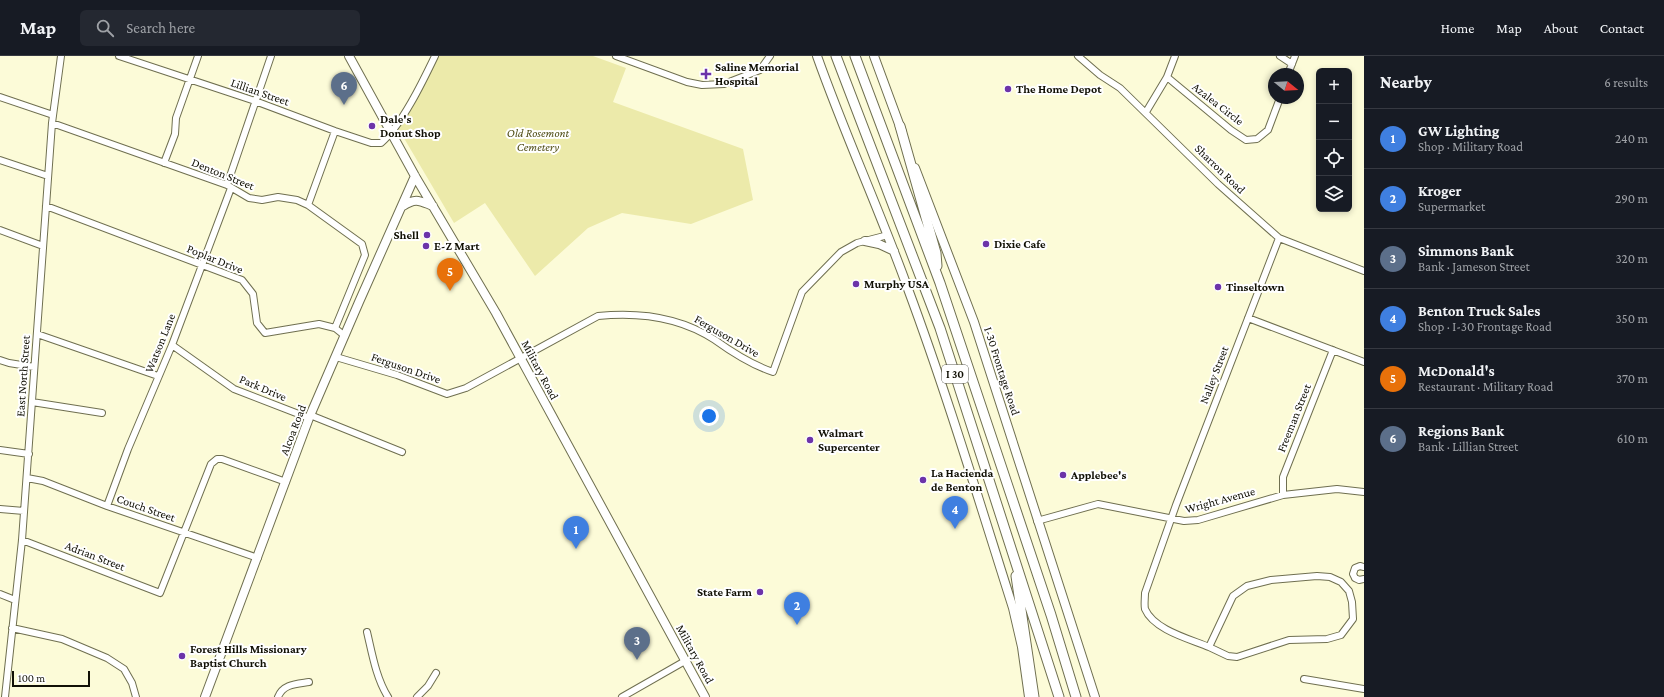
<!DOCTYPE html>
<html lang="en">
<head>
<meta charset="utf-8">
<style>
	:root { --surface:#171b24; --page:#242831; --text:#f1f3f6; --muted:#9ea1a6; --line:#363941; --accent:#b59dd3 }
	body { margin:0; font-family:"Crimson Pro",serif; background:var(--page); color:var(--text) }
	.controls { position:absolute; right:12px; top:12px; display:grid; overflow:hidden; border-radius:6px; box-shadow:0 2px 6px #0003 }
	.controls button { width:36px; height:36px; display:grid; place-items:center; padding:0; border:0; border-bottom:1px solid var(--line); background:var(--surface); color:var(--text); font:20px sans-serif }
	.compass { position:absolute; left:1268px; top:12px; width:36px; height:36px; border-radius:50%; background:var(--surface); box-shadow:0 2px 6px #0003; rotate:108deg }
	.scale { position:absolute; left:12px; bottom:10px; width:78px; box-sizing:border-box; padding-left:4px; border:2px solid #111005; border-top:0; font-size:11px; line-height:14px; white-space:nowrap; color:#111005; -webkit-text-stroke:3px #fff; paint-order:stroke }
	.you { position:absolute; left:709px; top:360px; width:14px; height:14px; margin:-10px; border:3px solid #fff; border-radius:50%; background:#1a73e8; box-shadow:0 0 0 6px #1a73e833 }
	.badge { display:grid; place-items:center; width:26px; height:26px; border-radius:50%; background:var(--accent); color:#fff; font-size:13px; font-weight:700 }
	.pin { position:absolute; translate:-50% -33px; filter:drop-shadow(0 1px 2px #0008) }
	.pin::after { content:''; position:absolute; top:21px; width:14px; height:12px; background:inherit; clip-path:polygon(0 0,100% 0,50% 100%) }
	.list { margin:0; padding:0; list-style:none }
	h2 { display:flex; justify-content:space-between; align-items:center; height:52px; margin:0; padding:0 16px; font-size:17px }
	h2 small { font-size:13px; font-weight:400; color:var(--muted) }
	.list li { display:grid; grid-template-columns:26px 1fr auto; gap:12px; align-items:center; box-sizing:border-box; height:60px; padding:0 16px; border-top:1px solid var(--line) }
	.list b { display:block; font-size:15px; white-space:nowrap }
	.list p { margin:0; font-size:13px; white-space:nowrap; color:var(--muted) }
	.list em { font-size:13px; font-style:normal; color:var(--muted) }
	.icon { flex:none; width:22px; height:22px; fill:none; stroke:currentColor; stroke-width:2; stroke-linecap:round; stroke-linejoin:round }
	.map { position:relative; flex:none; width:1364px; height:641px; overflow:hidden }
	header { display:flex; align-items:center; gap:24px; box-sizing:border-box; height:56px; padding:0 20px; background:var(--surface); border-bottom:1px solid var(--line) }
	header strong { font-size:19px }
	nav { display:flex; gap:22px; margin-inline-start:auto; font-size:14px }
	.search { width:280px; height:36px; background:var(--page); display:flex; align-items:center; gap:10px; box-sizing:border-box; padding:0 14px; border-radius:6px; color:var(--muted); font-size:15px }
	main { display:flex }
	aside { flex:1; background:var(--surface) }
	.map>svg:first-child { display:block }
</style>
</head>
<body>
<header>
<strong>Map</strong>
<div class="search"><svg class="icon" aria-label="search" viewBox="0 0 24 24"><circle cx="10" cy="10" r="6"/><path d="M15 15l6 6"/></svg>Search here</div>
<nav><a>Home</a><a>Map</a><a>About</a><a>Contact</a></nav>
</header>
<main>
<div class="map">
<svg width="1364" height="641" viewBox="0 0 1364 641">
	<rect width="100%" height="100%" fill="#fcfbd8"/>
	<path fill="#eceaaa" d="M437 0H593L626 12 613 46 743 93 753 144 691 168 622 157 588 172 535 220 485 147 454 167 398 72Z"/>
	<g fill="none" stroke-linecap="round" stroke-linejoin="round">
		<g stroke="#6f6f50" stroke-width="8">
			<path id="minor" d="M119 0 255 45 335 75 371 87H381C402 69 423 25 435 0
				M616 0 687 26 702 29 724 28 760 14 770 0
				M1078 0 1100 19 1120 32 1218 128 1279 182 1364 215
				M1280 0 1292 8
				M1288 18 1295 0
				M1167 21 1231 74 1246 84 1257 83 1268 74 1280 42
				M0 41 53 59
				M1146 56 1167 21 1175 0
				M52 67 227 129 249 142 262 144 278 141 297 144 308 149 362 188 365 199 335 272
				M0 104 48 120
				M164 107 175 78 176 62 198 0
				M227 129 271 0
				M308 149 335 75
				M46 150 242 224 253 238 257 267 265 277 319 268 335 272 345 280
				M0 174 43 190
				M1248 262 1364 306
				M37 278 158 320
				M172 289 234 333 309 362
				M336 301 397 319 447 338 466 332 598 260C638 256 680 261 715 284 733 297 752 309 773 316L802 236 841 196 857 187 888 179
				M0 304 9 307 34 311
				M32 346 102 357
				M310 359 402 396
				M0 394 29 398
				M27 422 43 425 107 450 258 502
				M1283 439V421L1333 294
				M107 450 128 393 172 289 231 132
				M0 453 24 455
				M1037 465 1098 448 1184 465 1198 464 1283 439 1337 433 1364 436
				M22 484 160 537 211 408 217 403H222L286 426
				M1317 520 1330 521 1341 526 1349 535 1352 546 1353 563 1341 579 1327 583 1289 584 1237 601 1228 600 1209 591 1233 540 1247 530 1271 524Z
				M1355 522 1353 518 1355 512 1360 510 1364 511
				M1355 522 1359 524 1364 523
				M0 538 15 544
				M12 572 62 583 107 602 124 613 132 627 136 641
				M367 576C372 597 376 622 388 641
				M1209 591C1190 583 1154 574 1145 553 1144 549 1145 542 1145 537L1176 449 1279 182
				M1304 623 1364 633
				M5 641 22 484 52 67 61 0
				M278 641C283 628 296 628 309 626
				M417 641 428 630 436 617
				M622 641 685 605"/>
		</g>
		<g stroke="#6f6f50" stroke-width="10">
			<path id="major" d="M349 0 415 120 496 257 705 641
				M817 0C845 79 880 155 908 233 947 338 979 445 1013 552L1022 591 1029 641
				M874 0 902 76
				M915 112 974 266 1095 641
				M403 150C416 141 420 145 433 150
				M865 185 879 188 894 195
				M205 641 309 362 359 246 415 120"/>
		</g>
		<g stroke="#6f6f50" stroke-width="11">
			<path id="highway" d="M836 0 940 272 1059 641
				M855 0 940 227 1051 559 1076 641
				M900 70 936 197 937 210
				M1016 520 1034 641"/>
		</g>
		<use href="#minor" stroke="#fff" stroke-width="6"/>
		<use href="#major" stroke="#fff" stroke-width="8"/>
		<use href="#highway" stroke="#fff" stroke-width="9"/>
	</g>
	<g fill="#6c33a9" stroke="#fff" stroke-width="1.5">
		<path d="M704 12h4v4h4v4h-4v4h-4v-4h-4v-4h4z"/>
		<circle cx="1008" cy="33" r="4"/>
		<circle cx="372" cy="70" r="4"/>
		<circle cx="427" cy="179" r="4"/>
		<circle cx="986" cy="188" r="4"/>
		<circle cx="426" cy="190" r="4"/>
		<circle cx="856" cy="228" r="4"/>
		<circle cx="1218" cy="231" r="4"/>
		<circle cx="810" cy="384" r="4"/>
		<circle cx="1063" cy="419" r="4"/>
		<circle cx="923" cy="424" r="4"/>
		<circle cx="760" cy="536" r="4"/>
		<circle cx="182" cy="600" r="4"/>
	</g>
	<g text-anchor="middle" stroke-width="4" stroke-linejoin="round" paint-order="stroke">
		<rect fill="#fff" stroke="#585850" stroke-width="1" x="942" y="309" width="26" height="18" rx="3"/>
		<g font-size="11" font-weight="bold" fill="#111005">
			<text x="955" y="322">I 30</text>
		</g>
		<g font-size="12" font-weight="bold" fill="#111005" stroke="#fff" text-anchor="start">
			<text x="715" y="15">Saline Memorial<tspan x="715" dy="14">Hospital</tspan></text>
			<text x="1016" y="37">The Home Depot</text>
			<text x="380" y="67">Dale's<tspan x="380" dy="14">Donut Shop</tspan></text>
			<text x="419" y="183" text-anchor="end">Shell</text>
			<text x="994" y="192">Dixie Cafe</text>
			<text x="434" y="194">E-Z Mart</text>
			<text x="864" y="232">Murphy USA</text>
			<text x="1226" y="235">Tinseltown</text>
			<text x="818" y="381">Walmart<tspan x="818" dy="14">Supercenter</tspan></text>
			<text x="931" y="421">La Hacienda<tspan x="931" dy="14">de Benton</tspan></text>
			<text x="1071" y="423">Applebee's</text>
			<text x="752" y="540" text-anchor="end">State Farm</text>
			<text x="190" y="597">Forest Hills Missionary<tspan x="190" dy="14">Baptist Church</tspan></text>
		</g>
		<g font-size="12" fill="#111005" stroke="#fff">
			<text transform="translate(260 36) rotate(19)" y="4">Lillian Street</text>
			<text transform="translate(1218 48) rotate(38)" y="4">Azalea Circle</text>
			<text transform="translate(1220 113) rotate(44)" y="4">Sharron Road</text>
			<text transform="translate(223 118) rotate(22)" y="4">Denton Street</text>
			<text transform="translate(215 203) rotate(22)" y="4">Poplar Drive</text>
			<text transform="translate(727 280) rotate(30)" y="4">Ferguson Drive</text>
			<text transform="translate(160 287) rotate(-68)" y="4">Watson Lane</text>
			<text transform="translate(406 312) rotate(19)" y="4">Ferguson Drive</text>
			<text transform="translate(540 314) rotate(62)" y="4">Military Road</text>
			<text transform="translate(1002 315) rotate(72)" y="4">I-30 Frontage Road</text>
			<text transform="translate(1214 319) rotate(-69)" y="4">Nalley Street</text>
			<text transform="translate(23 320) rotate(-86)" y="4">East North Street</text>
			<text transform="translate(263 332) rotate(23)" y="4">Park Drive</text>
			<text transform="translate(1294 362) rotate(-68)" y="4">Freeman Street</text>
			<text transform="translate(293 374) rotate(-69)" y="4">Alcoa Road</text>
			<text transform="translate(1220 444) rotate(-15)" y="4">Wright Avenue</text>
			<text transform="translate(146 452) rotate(19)" y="4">Couch Street</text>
			<text transform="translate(95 500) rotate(21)" y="4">Adrian Street</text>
			<text transform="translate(695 598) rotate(61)" y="4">Military Road</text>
		</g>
		<g font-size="12" font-style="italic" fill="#514e16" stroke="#fff">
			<text x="538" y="81">Old Rosemont<tspan x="538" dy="14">Cemetery</tspan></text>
		</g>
	</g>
</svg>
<div class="controls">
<button>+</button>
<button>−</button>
<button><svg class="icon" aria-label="locate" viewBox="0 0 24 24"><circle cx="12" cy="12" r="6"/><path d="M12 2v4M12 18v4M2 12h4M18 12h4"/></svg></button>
<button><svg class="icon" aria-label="layers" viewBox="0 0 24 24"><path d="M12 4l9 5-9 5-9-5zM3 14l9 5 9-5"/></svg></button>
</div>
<svg class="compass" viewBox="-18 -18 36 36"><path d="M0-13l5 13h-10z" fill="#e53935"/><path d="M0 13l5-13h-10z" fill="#9ea1a6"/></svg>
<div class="scale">100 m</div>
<div class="you"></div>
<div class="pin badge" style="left:576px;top:493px;background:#3f7fe0">1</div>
<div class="pin badge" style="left:797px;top:569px;background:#3f7fe0">2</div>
<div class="pin badge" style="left:637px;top:604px;background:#5c6f8a">3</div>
<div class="pin badge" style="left:955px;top:473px;background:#3f7fe0">4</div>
<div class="pin badge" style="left:450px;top:235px;background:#e8710a">5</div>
<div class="pin badge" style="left:344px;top:49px;background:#5c6f8a">6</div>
</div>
<aside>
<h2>Nearby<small>6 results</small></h2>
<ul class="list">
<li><span class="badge" style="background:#3f7fe0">1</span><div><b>GW Lighting</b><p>Shop · Military Road</p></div><em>240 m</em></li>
<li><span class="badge" style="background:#3f7fe0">2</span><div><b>Kroger</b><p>Supermarket</p></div><em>290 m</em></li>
<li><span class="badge" style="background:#5c6f8a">3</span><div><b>Simmons Bank</b><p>Bank · Jameson Street</p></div><em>320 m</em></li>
<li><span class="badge" style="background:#3f7fe0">4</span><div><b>Benton Truck Sales</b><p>Shop · I-30 Frontage Road</p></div><em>350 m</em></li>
<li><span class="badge" style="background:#e8710a">5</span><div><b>McDonald's</b><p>Restaurant · Military Road</p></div><em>370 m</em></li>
<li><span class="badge" style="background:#5c6f8a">6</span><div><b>Regions Bank</b><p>Bank · Lillian Street</p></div><em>610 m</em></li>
</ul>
</aside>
</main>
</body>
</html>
